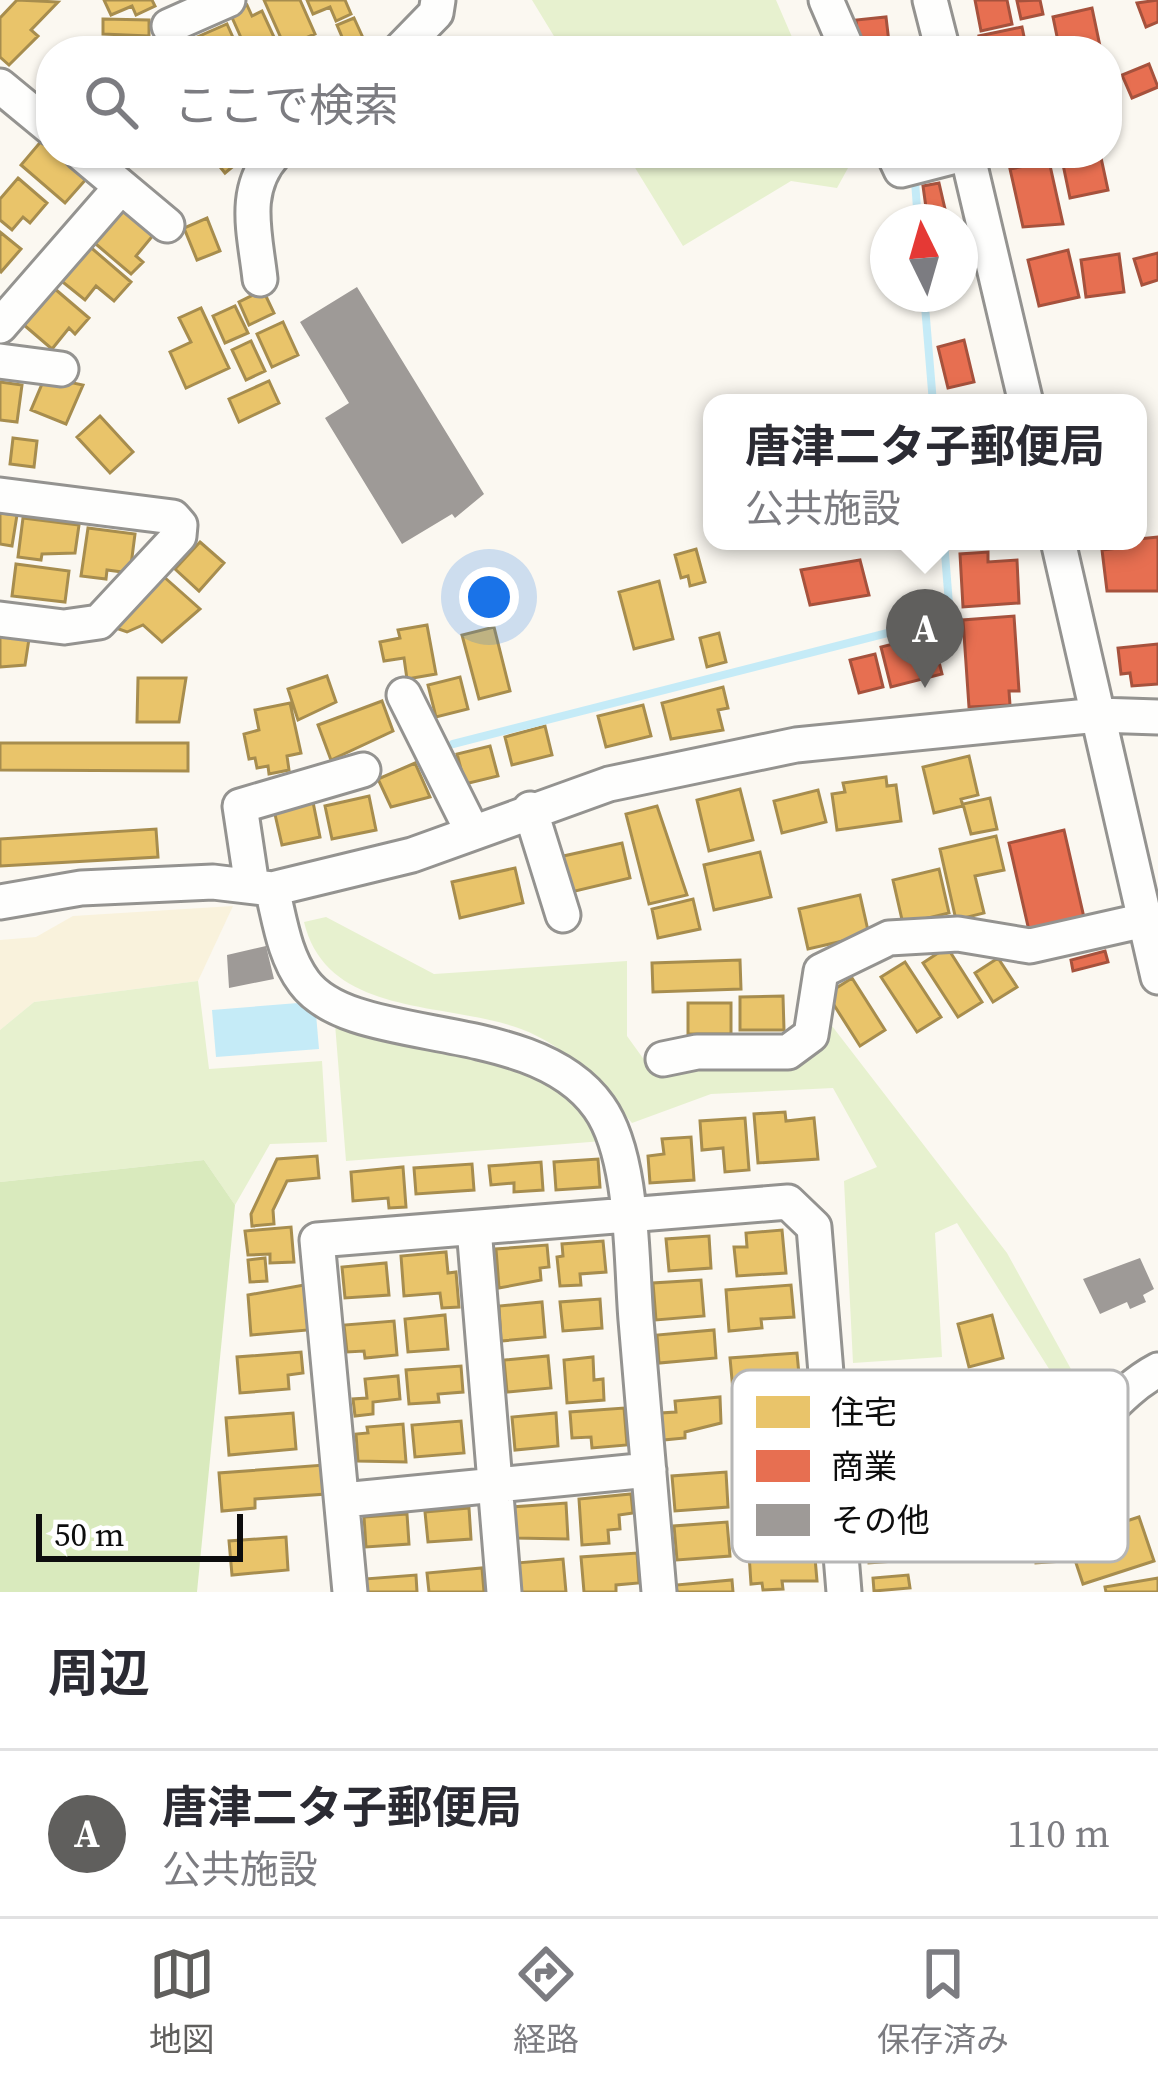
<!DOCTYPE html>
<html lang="ja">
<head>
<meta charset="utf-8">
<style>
	:root { --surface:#fff; --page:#f7f7f7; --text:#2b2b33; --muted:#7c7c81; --line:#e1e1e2; --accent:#605f5d }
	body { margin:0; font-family:"Source Serif 4","Noto Sans JP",serif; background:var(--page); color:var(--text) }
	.compass { position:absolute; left:870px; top:204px; width:108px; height:108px; border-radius:50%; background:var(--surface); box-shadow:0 3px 9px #0004; rotate:355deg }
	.scale { position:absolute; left:36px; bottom:30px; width:207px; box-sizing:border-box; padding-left:12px; border:6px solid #0d0d0d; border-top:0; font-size:33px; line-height:42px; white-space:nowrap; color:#0d0d0d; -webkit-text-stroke:9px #fff; paint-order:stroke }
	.you { position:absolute; left:489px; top:597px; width:42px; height:42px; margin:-30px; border:9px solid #fff; border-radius:50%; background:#1a73e8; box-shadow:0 0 0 18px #1a73e833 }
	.badge { display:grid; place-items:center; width:78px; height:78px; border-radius:50%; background:var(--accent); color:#fff; font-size:39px; font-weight:700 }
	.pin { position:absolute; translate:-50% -99px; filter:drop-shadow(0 3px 6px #0008) }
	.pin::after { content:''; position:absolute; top:63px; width:42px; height:36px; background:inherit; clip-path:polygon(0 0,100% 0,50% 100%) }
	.popup { position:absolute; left:703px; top:394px; width:444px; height:156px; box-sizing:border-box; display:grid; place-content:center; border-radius:24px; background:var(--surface); filter:drop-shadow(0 3px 9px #0005); font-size:39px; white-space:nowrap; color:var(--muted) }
	.popup b { font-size:45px; color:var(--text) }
	.popup::after { content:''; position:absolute; left:50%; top:100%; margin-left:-24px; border:24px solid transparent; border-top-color:var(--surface) }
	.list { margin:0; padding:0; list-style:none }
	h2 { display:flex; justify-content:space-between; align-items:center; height:156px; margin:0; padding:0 48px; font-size:51px }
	h2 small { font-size:39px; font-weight:400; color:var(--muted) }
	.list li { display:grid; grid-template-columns:78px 1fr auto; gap:36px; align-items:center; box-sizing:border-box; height:168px; padding:0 48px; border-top:3px solid var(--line) }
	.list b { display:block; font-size:45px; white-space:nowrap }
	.list p { margin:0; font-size:39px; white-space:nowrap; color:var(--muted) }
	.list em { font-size:39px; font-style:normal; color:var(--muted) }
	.icon { flex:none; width:66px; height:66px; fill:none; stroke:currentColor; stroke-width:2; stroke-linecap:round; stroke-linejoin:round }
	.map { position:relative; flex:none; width:1158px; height:1592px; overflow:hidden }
	.search { position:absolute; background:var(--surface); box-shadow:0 3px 9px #0004; left:36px; right:36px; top:36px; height:132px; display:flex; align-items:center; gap:30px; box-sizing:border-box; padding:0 42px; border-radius:48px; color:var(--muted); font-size:45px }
	.sheet { height:324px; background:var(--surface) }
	nav { display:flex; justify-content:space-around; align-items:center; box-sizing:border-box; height:168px; border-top:3px solid var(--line); background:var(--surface); font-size:33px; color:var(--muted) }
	nav a { display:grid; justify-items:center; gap:6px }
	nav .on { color:var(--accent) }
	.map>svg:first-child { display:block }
</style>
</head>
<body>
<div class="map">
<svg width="1158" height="1592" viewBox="0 0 1158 1592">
	<rect width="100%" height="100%" fill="#fbf8f1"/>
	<path fill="#f9f2dc" d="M233 906 198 981 34 1002 0 1030V940L36 937 73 916Z"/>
	<path fill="#e7f1cf" d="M532 0H776L798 51H563Z
		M626 153H841L848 168 837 188 791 181 683 246Z
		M326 917 434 974 627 961V1036L655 1075 694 1063 797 1059 832 1026 1007 1253 1077 1380 1063 1391 957 1223 935 1233 942 1357 853 1363 844 1181 877 1167 833 1088 711 1094 632 1123C601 1085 569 1047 521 1029 447 1001 327 1018 304 922Z
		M198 981 209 1069 322 1061 327 1142 270 1144 235 1205 204 1160 0 1182V1030L34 1002Z
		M335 1024 512 1060 567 1088 603 1141 346 1161Z"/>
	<path fill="#d9eabd" d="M204 1160 235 1205 197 1592H0V1182Z"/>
	<path fill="#c5ebf7" d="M298 1003 316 1014 319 1049 216 1057 212 1010Z"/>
	<path fill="#e9c46a" stroke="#a78d4e" stroke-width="3" d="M17 0 58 2 31 30 38 36 9 65 0 57V18Z
		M104 0H152L155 6 136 15 132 6 111 15Z
		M264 0H300L315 34 285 47Z
		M307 0H345L351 14 336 21 330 7 313 14Z
		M247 5 252 16 262 11 279 48 247 51 230 13Z
		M354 18 369 51H348L337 25Z
		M103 19 149 20V36L103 34Z
		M227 24 239 51H201L195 38Z
		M43 139 51 153H59L88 177 65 203 21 165Z
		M209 153H249L225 173Z
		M18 178 47 203 30 223 23 217 12 230 0 220V199Z
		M121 203 155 233 136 256 143 262 131 274 90 239Z
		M207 218 220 251 197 260 184 228Z
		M0 232 21 249 1 272 0 271Z
		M88 245 131 282 114 301 96 286 85 300 59 279Z
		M55 289 89 318 75 334 69 328 52 349 24 325Z
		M263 290 274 313 249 325 239 302Z
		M235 306 248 333 225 343 213 316Z
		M201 308 229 368 186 388 170 352 191 342 179 318Z
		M283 322 298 355 272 367 257 334Z
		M251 341 265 371 246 380 232 350Z
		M45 377 83 385 66 424 31 410Z
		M269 381 279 403 239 422 229 399Z
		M0 382 22 385 17 422 0 420Z
		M100 416 133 452 110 473 77 437Z
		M13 438 37 441 34 467 10 464Z
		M0 513 17 515 12 546 0 544Z
		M23 518 79 525 75 553 42 554 41 560 18 557Z
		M88 528 135 534 130 573 107 570 106 579 81 576Z
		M200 542 224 563 199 591 175 569Z
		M696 549 705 582 690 586 688 576 681 578 675 555Z
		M16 564 69 571 65 602 12 596Z
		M163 576 200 609 162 642 143 625 127 632 116 628Z
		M659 581 673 639 634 649 619 592Z
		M427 625 436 674 407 679 404 658 384 661 380 642 400 638 398 630Z
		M494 627 510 691 479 699 462 635Z
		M719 633 726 662 707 667 700 638Z
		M0 635 29 639 25 665 0 667Z
		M327 676 336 702 298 720 288 689Z
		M460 677 468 709 436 717 428 685Z
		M138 678H186L179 722H137Z
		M723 687 728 708 718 710 723 730 671 739 662 703Z
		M382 701 393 731 331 760 318 725Z
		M290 703 301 753 287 756 289 770 269 774 268 766 257 768 255 758 249 759 244 734 259 730 255 710Z
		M643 705 651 736 606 747 598 716Z
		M545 726 552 755 512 765 505 737Z
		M0 743H188V771L0 770Z
		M490 746 498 776 465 784 457 754Z
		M969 756 978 795 961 799 963 806 934 813 923 767Z
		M415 763 430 797 391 807 378 779Z
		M886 777 887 786 896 785 901 821 837 830 832 794 845 792 843 783Z
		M740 789 753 840 709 851 697 800Z
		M818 790 826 822 782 833 774 801Z
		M369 796 376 830 332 839 325 806Z
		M990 798 997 829 971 834 963 804Z
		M313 802 320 837 282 845 274 810Z
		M657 806 687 895 649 904 626 814Z
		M156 829 158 857 0 866V839Z
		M996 836 1004 870 975 876 984 913 956 920 940 849Z
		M622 843 630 878 567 893 559 857Z
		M760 852 771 897 714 910 704 865Z
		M515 868 523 903 460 918 452 882Z
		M939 869 949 913 903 924 893 880Z
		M860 895 869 935 808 949 799 909Z
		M693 899 700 929 658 938 652 909Z
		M947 947 982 1002 958 1017 923 963Z
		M998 958 1017 987 993 1002 975 973Z
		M740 960 741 989 653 992 652 963Z
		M905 962 941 1017 917 1032 881 977Z
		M852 978 885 1030 860 1046 827 994Z
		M783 996 784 1030H740V997Z
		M688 1003H731V1034H688Z
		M785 1112 786 1121 814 1118 818 1159 758 1163 754 1114Z
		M745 1118 749 1170 725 1172 723 1148 702 1150 700 1121Z
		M691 1137 694 1180 650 1183 648 1156 664 1154 662 1139Z
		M317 1156 319 1178 287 1181 273 1210 274 1224 252 1226 251 1214 277 1159Z
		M598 1159 600 1187 556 1190 554 1162Z
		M541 1162 543 1190 514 1192V1183L491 1185 489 1166Z
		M472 1164 474 1190 416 1194 414 1168Z
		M403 1167 406 1207 389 1208 388 1198 353 1201 351 1172Z
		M291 1227 294 1262 270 1263V1254L248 1255 245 1231Z
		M782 1230 786 1273 737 1276 734 1247H747L746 1233Z
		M709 1236 711 1268 669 1271 666 1239Z
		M603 1241 606 1272 580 1274 581 1285 560 1286 557 1257 563 1256 562 1244Z
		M547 1245 549 1267 540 1268 541 1280 499 1288 496 1249Z
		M446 1252 448 1273 456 1272 459 1307 442 1308 440 1293 404 1296 401 1256Z
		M265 1258 267 1281 250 1282 248 1260Z
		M386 1263 389 1295 345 1298 342 1267Z
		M701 1280 704 1316 656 1320 653 1283Z
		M304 1285 308 1330 251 1335 248 1295Z
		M791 1285 794 1317 761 1319 762 1328 729 1331 726 1290Z
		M600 1299 602 1328 563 1331 560 1302Z
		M542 1302 545 1337 501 1341 499 1306Z
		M445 1315 448 1349 408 1352 405 1319Z
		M992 1315 1003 1358 969 1367 958 1324Z
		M394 1321 397 1355 365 1358 364 1351 347 1352 344 1325Z
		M714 1330 716 1358 659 1363 657 1335Z
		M301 1352 303 1373 288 1375 289 1389 240 1393 237 1357Z
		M797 1353 800 1385 774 1387 775 1399 734 1402 730 1358Z
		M548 1356 551 1388 507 1392 504 1360Z
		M593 1357 594 1380 603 1379 604 1400 567 1403 564 1360Z
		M461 1366 463 1392 438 1394 439 1402 409 1404 406 1370Z
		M398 1376 400 1399 373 1402V1414L355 1416 353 1399 367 1398 365 1379Z
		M991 1383 1011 1400 982 1432 962 1414Z
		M720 1397 721 1423 685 1432V1438L663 1440 661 1413 676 1412 675 1401Z
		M624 1408 627 1445 592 1448 591 1437 572 1438 570 1412Z
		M293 1413 296 1449 229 1455 226 1418Z
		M556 1413 558 1446 515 1450 512 1417Z
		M461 1421 464 1453 415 1457 412 1425Z
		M900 1422 902 1447 860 1451 859 1425Z
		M403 1424 406 1462 358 1461 356 1434 368 1433 367 1427Z
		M324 1465 326 1494 255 1499V1508L222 1511 219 1473Z
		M781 1466 782 1488H774L778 1529 745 1532 740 1469Z
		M726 1472 728 1507 675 1511 672 1476Z
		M1057 1492 1062 1561 1036 1563V1550L1019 1552 1015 1502Z
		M631 1494 633 1513 619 1515 620 1529 608 1530 609 1543 582 1545 579 1499Z
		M566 1503 568 1539 515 1538 512 1507Z
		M1003 1505 1007 1547 939 1553 935 1511Z
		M469 1508 471 1539 428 1542 425 1512Z
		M407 1514 409 1544 366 1547 364 1517Z
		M1139 1517 1154 1561 1083 1584 1075 1560 1084 1557 1077 1537Z
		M918 1521 921 1559 869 1563 867 1526Z
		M727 1522 730 1556 677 1560 674 1526Z
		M286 1537 288 1570 232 1575 229 1541Z
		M814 1546 817 1581H782L783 1589 763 1590 762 1583 751 1584 749 1554Z
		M637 1553 639 1583 616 1585V1592H584L581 1557Z
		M563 1559 566 1592H519L516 1563Z
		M482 1568 484 1592H429L427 1573Z
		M416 1575 417 1592H366L364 1579Z
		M908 1575 910 1588 874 1591 873 1578Z
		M1158 1578V1592H1106L1105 1587Z
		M732 1580 733 1592H677L676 1585Z"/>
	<path fill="#e76f51" stroke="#a6523d" stroke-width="3" d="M975 0H1007L1012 24 981 31Z
		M1040 0 1043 14 1021 19 1017 1Z
		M1158 0V22L1146 27 1137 3Z
		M1092 8 1101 51H1060L1053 17Z
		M886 17 890 51H870L869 42 858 43 856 20Z
		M1022 27 1027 51H983L979 36Z
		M1149 64 1158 87 1132 98 1122 75Z
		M1100 153 1108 190 1070 198 1061 155Z
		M1049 161 1063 224 1023 227 1010 169Z
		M939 183 948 222H928L923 186Z
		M1068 250 1079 297 1039 306 1028 260Z
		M1158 253V280L1142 285 1134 259Z
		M1119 254 1124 292 1086 297 1081 260Z
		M964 340 974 382 948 388 938 347Z
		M1158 537V591H1107L1102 550 1119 548 1118 541Z
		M988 552V562L1017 560 1019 603 963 607 960 554Z
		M860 560 869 595 810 605 801 570Z
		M1014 616 1019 691H1009L1010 705 969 707 963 620Z
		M932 634 942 674 891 687 881 647Z
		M1158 644V684L1132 686 1130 673 1121 674 1118 648Z
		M875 654 883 687 859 693 850 660Z
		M1064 830 1085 922 1030 935 1009 843Z
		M1105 951 1108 962 1073 971 1071 960Z"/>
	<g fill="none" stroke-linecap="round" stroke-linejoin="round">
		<path stroke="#c5ebf7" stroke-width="8" d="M915 181 918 222
			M924 294 933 403
			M453 744 950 617 944 541"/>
	</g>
	<path fill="#9e9a97" d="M357 287 484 494 455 518 452 514 402 544 325 418 349 403 300 322Z
		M266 946 274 979 229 988 227 955Z
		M1140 1258 1154 1289 1143 1295 1146 1302 1130 1309 1127 1302 1100 1314 1083 1279Z"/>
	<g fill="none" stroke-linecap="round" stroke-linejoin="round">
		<g stroke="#949390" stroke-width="39">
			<path id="minor" d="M826 0 848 51
				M930 0 943 51
				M169 26 228 0
				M399 51 436 13 438 0
				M0 86 51 128
				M81 153 167 225
				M893 153 901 170 967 153
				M967 153 1026 403
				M260 279C255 233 241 190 275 153
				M0 326 121 187
				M0 361 61 369
				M0 495 173 517 180 525 179 536 99 622 64 627 0 619
				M1058 541 1158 977
				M404 695 472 831
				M530 809 563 915
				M252 886 240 806 363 770
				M272 889C280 921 284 955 304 982 353 1049 534 1015 599 1107 634 1156 631 1259 636 1320 644 1411 651 1501 659 1592
				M0 902 81 888 213 882 272 889 412 855 609 784 796 745 1098 715 1158 717
				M663 1059 697 1052H788L811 1035 821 971 889 938 958 934 1030 946 1145 920
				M474 1228 504 1592
				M836 1493C905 1487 997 1495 1058 1455 1095 1430 1118 1391 1158 1370
				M343 1500 649 1470
				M350 1592 317 1240 788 1202 814 1227 844 1592"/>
		</g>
		<use href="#minor" stroke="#fefefd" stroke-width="33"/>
	</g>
	<rect x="732" y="1370" width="396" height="192" rx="18" fill="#fff" stroke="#b6b6b6" stroke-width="3"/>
	<rect x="756" y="1396" width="54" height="32" fill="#e9c46a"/>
	<rect x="756" y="1450" width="54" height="32" fill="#e76f51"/>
	<rect x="756" y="1504" width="54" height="32" fill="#9e9a97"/>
	<g font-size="33" fill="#0d0d0d">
		<text x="831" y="1424">住宅</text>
		<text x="831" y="1478">商業</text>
		<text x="831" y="1532">その他</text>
	</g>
</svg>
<svg class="compass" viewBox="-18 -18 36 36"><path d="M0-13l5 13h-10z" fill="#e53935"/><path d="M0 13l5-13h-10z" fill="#7c7c81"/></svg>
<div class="scale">50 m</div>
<div class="you"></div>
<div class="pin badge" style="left:925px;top:688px">A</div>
<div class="popup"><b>唐津二タ子郵便局</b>公共施設</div>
<div class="search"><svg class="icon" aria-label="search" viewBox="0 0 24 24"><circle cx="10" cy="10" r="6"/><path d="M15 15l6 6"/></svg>ここで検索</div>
</div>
<section class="sheet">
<h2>周辺<small></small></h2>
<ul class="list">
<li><span class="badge">A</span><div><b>唐津二タ子郵便局</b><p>公共施設</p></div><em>110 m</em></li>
</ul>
</section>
<nav>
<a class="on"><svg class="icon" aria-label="map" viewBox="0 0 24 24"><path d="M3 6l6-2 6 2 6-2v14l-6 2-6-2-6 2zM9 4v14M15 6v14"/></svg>地図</a>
<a><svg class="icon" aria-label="directions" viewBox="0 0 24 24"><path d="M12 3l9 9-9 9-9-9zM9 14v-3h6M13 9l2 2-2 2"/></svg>経路</a>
<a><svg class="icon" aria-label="saved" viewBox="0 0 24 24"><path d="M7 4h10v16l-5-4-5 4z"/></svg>保存済み</a>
</nav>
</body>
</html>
